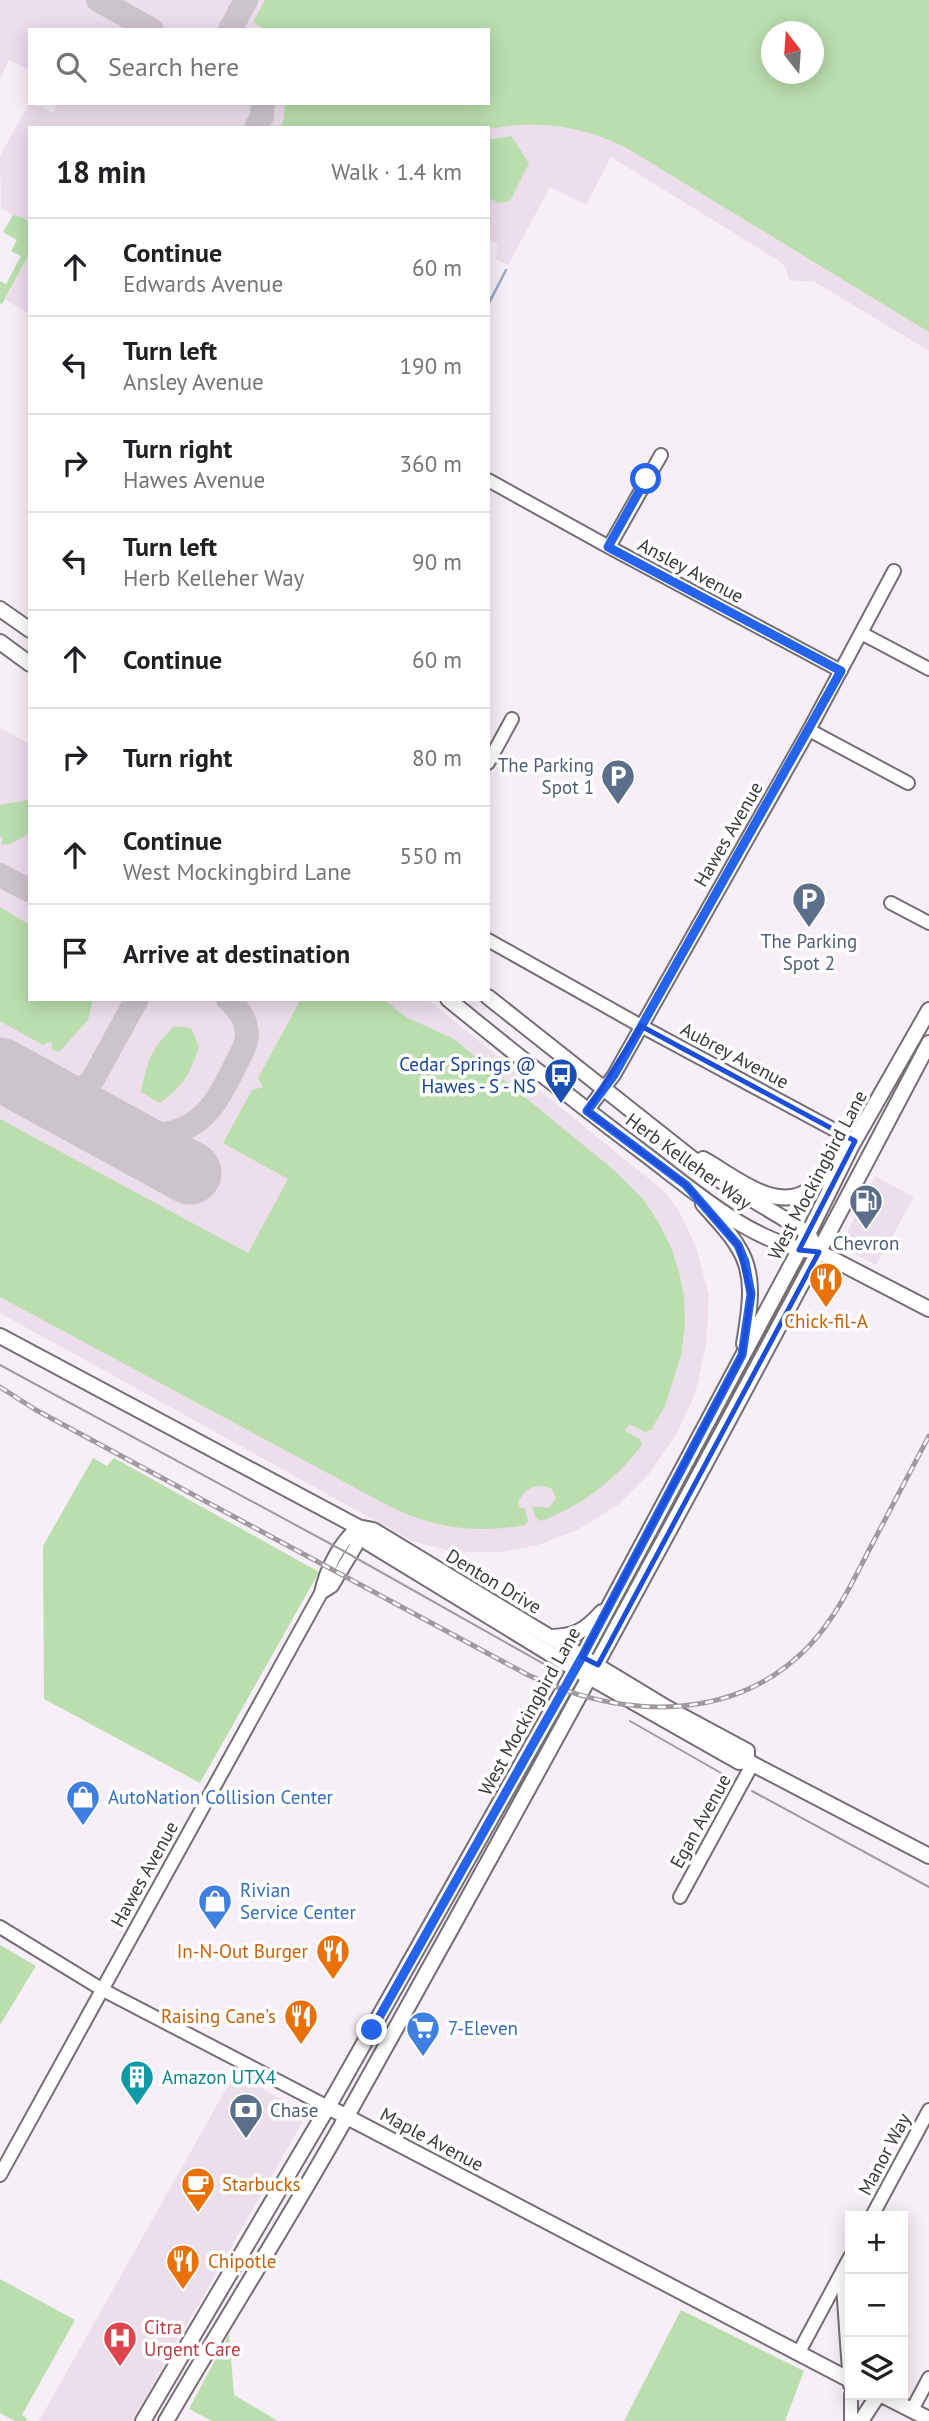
<!DOCTYPE html>
<html lang="en">
<head>
<meta charset="utf-8">
<style>
	:root { --surface:#fff; --page:#f6f6f6; --text:#202124; --muted:#757577; --line:#e0e0e0 }
	body { margin:0; font-family:"PT Sans",sans-serif; background:var(--page); color:var(--text) }
	.controls { position:absolute; right:21px; bottom:21px; display:grid; overflow:hidden; border-radius:0px; box-shadow:0 4px 18px #0003 }
	.controls button { width:63px; height:63px; display:grid; place-items:center; padding:0; border:0; border-bottom:2px solid var(--line); background:var(--surface); color:var(--text); font:35px sans-serif }
	.compass { position:absolute; left:761px; top:21px; width:63px; height:63px; border-radius:50%; background:var(--surface); box-shadow:0 4px 18px #0003; rotate:343deg }
	.stop { position:absolute; width:21px; height:21px; margin:-16px; border:5px solid #2563eb; border-radius:50%; background:#fff }
	.stop.end { background:#2563eb; border-color:#fff; box-shadow:0 2px 7px #0008 }
	.list { margin:0; padding:0; list-style:none }
	h2 { display:flex; justify-content:space-between; align-items:center; height:91px; margin:0; padding:0 28px; font-size:30px }
	h2 small { font-size:23px; font-weight:400; color:var(--muted) }
	.list li { display:grid; grid-template-columns:46px 1fr auto; gap:21px; align-items:center; box-sizing:border-box; height:98px; padding:0 28px; border-top:2px solid var(--line) }
	.list b { display:block; font-size:26px; white-space:nowrap }
	.list p { margin:0; font-size:23px; white-space:nowrap; color:var(--muted) }
	.list em { font-size:23px; font-style:normal; color:var(--muted) }
	.icon { flex:none; width:38px; height:38px; fill:none; stroke:currentColor; stroke-width:2; stroke-linecap:round; stroke-linejoin:round }
	.map { position:relative; flex:none; width:929px; height:2421px; overflow:hidden }
	.search { position:absolute; background:var(--surface); box-shadow:0 4px 18px #0003; left:28px; top:28px; width:462px; height:77px; display:flex; align-items:center; gap:18px; box-sizing:border-box; padding:0 24px; border-radius:0px; color:var(--muted); font-size:26px }
	.panel { position:absolute; background:var(--surface); box-shadow:0 4px 18px #0003; left:28px; top:126px; width:462px; height:875px; border-radius:0px }
	.map>svg:first-child { display:block }
</style>
</head>
<body>
<div class="map">
<svg width="929" height="2421" viewBox="0 0 929 2421">
	<rect width="100%" height="100%" fill="#f7eff7"/>
	<path fill="#ecdeeb" fill-rule="evenodd" d="M0 0H929V351L815 282 789 280 785 267 779 261 611 157 586 205 550 187 508 265 496 259 497 244 488 239V128H30V221L20 216 19 218 1 208 0 156 30 102 53 113 59 103H488V30H30V70L9 60 0 79ZM772 32H814V74H772Z
		M30 252V314L5 300Z
		M0 728 30 744V999H427L665 1192 679 1211 696 1247 709 1295 706 1346 695 1394 677 1433 649 1474 618 1505 577 1530 538 1545 500 1552H456L414 1542 0 1313Z
		M875 1176 914 1197 876 1265 851 1252 845 1236Z
		M235 2073 307 2114 132 2421H39Z"/>
	<path fill="#badeae" fill-rule="evenodd" d="M265 0H929V332L625 147C578 125 540 120 488 129L280 128 284 118 285 103H488V30H260L261 27 253 22ZM772 32H814V74H772Z
		M511 136 529 163 510 201 498 203 488 197V140Z
		M13 215 19 217 20 216 30 222 29 254 2 304 0 303V281L6 284 21 256 11 251 17 240 3 232Z
		M28 800 30 833 12 843 2 845V837H0V805Z
		M0 907 30 925V999H93L88 1020 59 1052 52 1050V1041L43 1045 0 1021Z
		M301 999H383L406 1017 454 1039 615 1171 643 1199 657 1220 671 1247 679 1272 684 1297 685 1325 681 1355 665 1406 651 1430 645 1432 629 1424 625 1431 640 1439 642 1445C615 1480 583 1505 541 1521L536 1518 532 1506 549 1508 556 1498 552 1489C536 1482 526 1488 518 1502L520 1508H525L528 1521 525 1525C477 1534 432 1528 389 1506L0 1297V1119L248 1253 288 1179 223 1143 252 1090 263 1087 258 1078Z
		M174 1026 191 1028 199 1047C190 1074 183 1086 160 1103L141 1092C149 1057 149 1053 174 1026Z
		M93 1458 107 1466 114 1458 319 1572 200 1783 44 1699 43 1546Z
		M0 1945 36 1966 0 2025Z
		M0 2279 75 2320 22 2415 27 2418 26 2421H15L0 2413Z
		M681 2310 804 2371 785 2421H624Z
		M229 2334 234 2395 278 2421H212L189 2409Z"/>
	<g fill="none" stroke-linecap="round" stroke-linejoin="round">
		<path stroke="#97a8c0" stroke-width="2.5" d="M488 305 506 270"/>
		<path stroke="#ccc4cc" stroke-width="24" d="M98 0 152 30
			M230 30 246 0
			M256 128 262 116 263 103
			M0 875 30 891
			M35 1088C57 1096 77 1098 93 1079L137 999
			M116 1132C137 1137 159 1138 180 1130 209 1120 222 1092 235 1066 239 1057 246 1047 247 1036 247 1020 239 1009 228 999"/>
		<path stroke="#ccc4cc" stroke-width="63" d="M0 1069 190 1173"/>
		<g stroke="#756e75" stroke-width="16">
			<path id="minor" d="M488 480 609 547 841 671
				M609 547 661 455
				M861 633 929 669
				M809 730 908 783
				M488 763 512 719
				M891 903 929 923
				M488 940 641 1026 855 1141
				M587 1111 614 1075 809 730 894 571
				M321 1593 332 1586 356 1546 358 1527
				M680 1897 753 1763
				M0 1927 103 1990 328 2107
				M0 2175 321 1593C326 1569 339 1543 358 1527
				M872 2216 929 2110
				M840 2277 843 2285 850 2385
				M799 2352 850 2257
				M912 2410 929 2378
				M851 2421V2395"/>
		</g>
		<g stroke="#756e75" stroke-width="18">
			<path id="major" d="M0 609 30 630
				M0 642 30 664
				M488 997 718 1179 808 1233 811 1239
				M448 999C513 1052 578 1104 645 1154 694 1191 756 1247 819 1252L929 1309
				M703 1159C733 1175 777 1216 812 1188 826 1177 834 1159 848 1148
				M703 1204C715 1218 729 1231 738 1247 757 1276 749 1312 744 1344
				M0 1336 358 1527 373 1530 667 1708 747 1751V1761
				M358 1527 367 1542 575 1669 739 1762 747 1761 929 1856
				M550 1637C574 1637 585 1631 602 1612
				M328 2107 850 2380
				M882 2395 929 2419
				M143 2421 328 2107 582 1657 812 1226 852 1145 929 1010
				M166 2421C226 2318 290 2218 348 2114 546 1760 740 1403 929 1043
				M861 2421 878 2395"/>
		</g>
		<use href="#minor" stroke="#fff" stroke-width="12"/>
		<use href="#major" stroke="#fff" stroke-width="14"/>
		<path stroke="#a09aa0" stroke-width="2" d="M0 1365 340 1549 551 1668
			M630 1721 728 1777
			M752 1791 929 1887"/>
		<g stroke="#a09aa0" stroke-width="5">
			<path id="rail" d="M0 1387 36 1410 528 1675C621 1719 734 1725 810 1645 836 1617 852 1583 869 1550 889 1512 909 1474 929 1436"/>
		</g>
		<use href="#rail" stroke="#fff" stroke-width="2.5" stroke-dasharray="8" stroke-linecap="butt"/>
	</g>
	<g fill="none" stroke-linecap="round" stroke-linejoin="round">
		<path stroke="#2563eb" stroke-width="9" d="M372 2030 582 1657 742 1355 751 1294 745 1262 738 1245 686 1185 587 1111 614 1075 841 671 608 547 646 479"/>
	</g>
	<path fill="none" stroke="#1d4ed8" stroke-width="5" stroke-linejoin="round" d="M641 1026 855 1141 799 1250 819 1252 598 1665 582 1657 742 1355 751 1295 738 1245 686 1185 587 1111Z"/>
	<defs>
		<g id="parking-pin" transform="scale(1.75)"><path d="M0 17L-7.5 6A9.5 9.5 0 1 1 7.5 6Z" fill="#5c6f8a" stroke="#fff"/><path d="M-3.5-5.5H1a3.5 3.5 0 0 1 0 7H-1V5.5H-3.5ZM-1-3.4V-.6H.8a1.4 1.4 0 0 0 0-2.8Z" fill="#fff"/></g>
		<g id="bus-pin" transform="scale(1.75)"><path d="M0 17L-7.5 6A9.5 9.5 0 1 1 7.5 6Z" fill="#1a4fb4" stroke="#fff"/><path d="M-5-6H5V4H4V6H2V4H-2V6H-4V4H-5ZM-3.5-4V0h7V-4ZM-3.5 1.2v1.5H-2V1.2ZM2 1.2v1.5H3.5V1.2Z" fill="#fff"/></g>
		<g id="fuel-pin" transform="scale(1.75)"><path d="M0 17L-7.5 6A9.5 9.5 0 1 1 7.5 6Z" fill="#5c6f8a" stroke="#fff"/><path d="M-5.5-6h7V0h2V4h1.3V-2.5L3-4.5l.8-.8L6-3V5H2.5V1h-1V6h-7ZM-4.2-4.7v3.2H.2V-4.7Z" fill="#fff"/></g>
		<g id="restaurant-pin" transform="scale(1.75)"><path d="M0 17L-7.5 6A9.5 9.5 0 1 1 7.5 6Z" fill="#e8710a" stroke="#fff"/><path d="M-5-6h1v4h1v-4h1v4h1v-4h1v5L-1.5 .5V6h-2V.5L-5-1ZM5-6V6H3V1.5H1.5Q1.5-4 5-6Z" fill="#fff"/></g>
		<g id="shop-pin" transform="scale(1.75)"><path d="M0 17L-7.5 6A9.5 9.5 0 1 1 7.5 6Z" fill="#3f7fe0" stroke="#fff"/><path d="M-5-2.5h2.3a2.7 3.5 0 0 1 5.4 0H5L5.5 6h-11ZM-1.5-2.5h3a1.5 2.3 0 0 0-3 0Z" fill="#fff"/></g>
		<g id="supermarket-pin" transform="scale(1.75)"><path d="M0 17L-7.5 6A9.5 9.5 0 1 1 7.5 6Z" fill="#3f7fe0" stroke="#fff"/><path d="M-6-5.5h2.5l.6 2H6L4.5 2H-2.5L-4.4-4H-6ZM-1.5 3.2a1.3 1.3 0 1 0 .1 0ZM3 3.2a1.3 1.3 0 1 0 .1 0Z" fill="#fff"/></g>
		<g id="building-pin" transform="scale(1.75)"><path d="M0 17L-7.5 6A9.5 9.5 0 1 1 7.5 6Z" fill="#0f9aa8" stroke="#fff"/><path d="M-4-6H4V6H1V3H-1V6H-4ZM-2.5-4.3h1.7v1.8h-1.7ZM.8-4.3h1.7v1.8H.8ZM-2.5-1h1.7V.8h-1.7ZM.8-1h1.7V.8H.8Z" fill="#fff"/></g>
		<g id="bank-pin" transform="scale(1.75)"><path d="M0 17L-7.5 6A9.5 9.5 0 1 1 7.5 6Z" fill="#5c6f8a" stroke="#fff"/><path d="M-6-4H6V4H-6ZM0-2.3a2.3 2.3 0 1 0 0 4.6a2.3 2.3 0 1 0 0-4.6Z" fill="#fff"/></g>
		<g id="cafe-pin" transform="scale(1.75)"><path d="M0 17L-7.5 6A9.5 9.5 0 1 1 7.5 6Z" fill="#e8710a" stroke="#fff"/><path d="M-5.5-4.5H6V0H3Q3 3.5 0 3.5H-2.5Q-5.5 3.5-5.5 0ZM3-3.2v2h1.7v-2ZM-6 4.5H4V6H-6Z" fill="#fff"/></g>
		<g id="hospital-pin" transform="scale(1.75)"><path d="M0 17L-7.5 6A9.5 9.5 0 1 1 7.5 6Z" fill="#e0444e" stroke="#fff"/><path d="M-5-5h3v3.5h4V-5h3V5h-3V1.5h-4V5h-3Z" fill="#fff"/></g>
	</defs>
	<g fill-rule="evenodd">
		<use href="#parking-pin" x="618" y="776"/>
		<use href="#parking-pin" x="809" y="899"/>
		<use href="#bus-pin" x="561" y="1075"/>
		<use href="#fuel-pin" x="866" y="1201"/>
		<use href="#restaurant-pin" x="826" y="1279"/>
		<use href="#shop-pin" x="83" y="1797"/>
		<use href="#shop-pin" x="215" y="1901"/>
		<use href="#restaurant-pin" x="333" y="1951"/>
		<use href="#restaurant-pin" x="301" y="2016"/>
		<use href="#supermarket-pin" x="423" y="2028"/>
		<use href="#building-pin" x="137" y="2077"/>
		<use href="#bank-pin" x="246" y="2110"/>
		<use href="#cafe-pin" x="198" y="2184"/>
		<use href="#restaurant-pin" x="183" y="2261"/>
		<use href="#hospital-pin" x="120" y="2338"/>
	</g>
	<g text-anchor="middle" stroke-width="7" stroke-linejoin="round" paint-order="stroke">
		<g font-size="19" fill="#3c393c" stroke="#fff">
			<text transform="translate(691 570) rotate(28)" y="7">Ansley Avenue</text>
			<text transform="translate(728 834) rotate(-60)" y="7">Hawes Avenue</text>
			<text transform="translate(735 1055) rotate(28)" y="7">Aubrey Avenue</text>
			<text transform="translate(689 1161) rotate(36)" y="7">Herb Kelleher Way</text>
			<text transform="translate(817 1175) rotate(-62)" y="7">West Mockingbird Lane</text>
			<text transform="translate(494 1581) rotate(31)" y="7">Denton Drive</text>
			<text transform="translate(529 1711) rotate(-61)" y="7">West Mockingbird Lane</text>
			<text transform="translate(700 1821) rotate(-61)" y="7">Egan Avenue</text>
			<text transform="translate(144 1874) rotate(-61)" y="7">Hawes Avenue</text>
			<text transform="translate(432 2139) rotate(28)" y="7">Maple Avenue</text>
			<text transform="translate(884 2154) rotate(-62)" y="7">Manor Way</text>
		</g>
		<g font-size="19" fill="#4e5e75" stroke="#fff">
			<text x="594" y="772" text-anchor="end">The Parking<tspan x="594" dy="22">Spot 1</tspan></text>
			<text x="809" y="948">The Parking<tspan x="809" dy="22">Spot 2</tspan></text>
			<text x="866" y="1250">Chevron</text>
			<text x="270" y="2117" text-anchor="start">Chase</text>
		</g>
		<g font-size="19" fill="#164399" stroke="#fff" text-anchor="end">
			<text x="536" y="1071">Cedar Springs @<tspan x="536" dy="22">Hawes - S - NS</tspan></text>
		</g>
		<g font-size="19" fill="#c56008" stroke="#fff" text-anchor="end">
			<text x="826" y="1328" text-anchor="middle">Chick-fil-A</text>
			<text x="308" y="1958">In-N-Out Burger</text>
			<text x="276" y="2023">Raising Cane's</text>
			<text x="222" y="2191" text-anchor="start">Starbucks</text>
			<text x="208" y="2268" text-anchor="start">Chipotle</text>
		</g>
		<g font-size="19" fill="#366cbe" stroke="#fff" text-anchor="start">
			<text x="108" y="1804">AutoNation Collision Center</text>
			<text x="240" y="1897">Rivian<tspan x="240" dy="22">Service Center</tspan></text>
			<text x="448" y="2035">7-Eleven</text>
		</g>
		<g font-size="19" fill="#0d838f" stroke="#fff" text-anchor="start">
			<text x="162" y="2084">Amazon UTX4</text>
		</g>
		<g font-size="19" fill="#be3a42" stroke="#fff" text-anchor="start">
			<text x="144" y="2334">Citra<tspan x="144" dy="22">Urgent Care</tspan></text>
		</g>
	</g>
</svg>
<div class="controls">
<button>+</button>
<button>−</button>
<button><svg class="icon" aria-label="layers" viewBox="0 0 24 24"><path d="M12 4l9 5-9 5-9-5zM3 14l9 5 9-5"/></svg></button>
</div>
<svg class="compass" viewBox="-18 -18 36 36"><path d="M0-13l5 13h-10z" fill="#e53935"/><path d="M0 13l5-13h-10z" fill="#757577"/></svg>
<div class="stop" style="left:646px;top:479px"></div>
<div class="stop end" style="left:372px;top:2030px"></div>
<div class="search"><svg class="icon" aria-label="search" viewBox="0 0 24 24"><circle cx="10" cy="10" r="6"/><path d="M15 15l6 6"/></svg>Search here</div>
<section class="panel">
<h2>18 min<small>Walk · 1.4 km</small></h2>
<ul class="list">
<li><svg class="icon" aria-label="ahead" viewBox="0 0 24 24"><path d="M12 20V5M6 11l6-6 6 6"/></svg><div><b>Continue</b><p>Edwards Avenue</p></div><em>60 m</em></li>
<li><svg class="icon" aria-label="left" viewBox="0 0 24 24"><path d="M17 20v-9H6M10 6l-5 5 5 5"/></svg><div><b>Turn left</b><p>Ansley Avenue</p></div><em>190 m</em></li>
<li><svg class="icon" aria-label="right" viewBox="0 0 24 24"><path d="M7 20v-9h11M14 6l5 5-5 5"/></svg><div><b>Turn right</b><p>Hawes Avenue</p></div><em>360 m</em></li>
<li><svg class="icon" aria-label="left" viewBox="0 0 24 24"><path d="M17 20v-9H6M10 6l-5 5 5 5"/></svg><div><b>Turn left</b><p>Herb Kelleher Way</p></div><em>90 m</em></li>
<li><svg class="icon" aria-label="ahead" viewBox="0 0 24 24"><path d="M12 20V5M6 11l6-6 6 6"/></svg><div><b>Continue</b></div><em>60 m</em></li>
<li><svg class="icon" aria-label="right" viewBox="0 0 24 24"><path d="M7 20v-9h11M14 6l5 5-5 5"/></svg><div><b>Turn right</b></div><em>80 m</em></li>
<li><svg class="icon" aria-label="ahead" viewBox="0 0 24 24"><path d="M12 20V5M6 11l6-6 6 6"/></svg><div><b>Continue</b><p>West Mockingbird Lane</p></div><em>550 m</em></li>
<li><svg class="icon" aria-label="arrive" viewBox="0 0 24 24"><path d="M6 21V4h12l-3 4 3 4H6"/></svg><div><b>Arrive at destination</b></div></li>
</ul>
</section>
</div>
</body>
</html>
